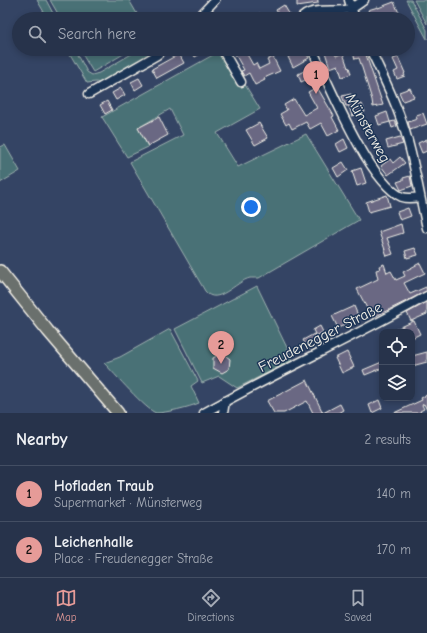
<!DOCTYPE html>
<html lang="en">
<head>
<meta charset="utf-8">
<style>
	:root { --surface:#27334b; --page:#333f55; --text:#f1f3f6; --muted:#a4aab5; --line:#434e63; --accent:#e69b98 }
	body { margin:0; font-family:"Comic Neue",sans-serif; background:var(--page); color:var(--text) }
	.controls { position:absolute; right:12px; bottom:12px; display:grid; overflow:hidden; border-radius:8px; box-shadow:0 2px 6px #0003 }
	.controls button { width:36px; height:36px; display:grid; place-items:center; padding:0; border:0; border-bottom:1px solid var(--line); background:var(--surface); color:var(--text); font:20px sans-serif }
	.you { position:absolute; left:251px; top:207px; width:14px; height:14px; margin:-10px; border:3px solid #fff; border-radius:50%; background:#1a73e8; box-shadow:0 0 0 6px #1a73e833 }
	.badge { display:grid; place-items:center; width:26px; height:26px; border-radius:50%; background:var(--accent); color:#111; font-size:13px; font-weight:700 }
	.pin { position:absolute; translate:-50% -33px; filter:drop-shadow(0 1px 2px #0008) }
	.pin::after { content:''; position:absolute; top:21px; width:14px; height:12px; background:inherit; clip-path:polygon(0 0,100% 0,50% 100%) }
	.list { margin:0; padding:0; list-style:none }
	h2 { display:flex; justify-content:space-between; align-items:center; height:52px; margin:0; padding:0 16px; font-size:17px }
	h2 small { font-size:13px; font-weight:400; color:var(--muted) }
	.list li { display:grid; grid-template-columns:26px 1fr auto; gap:12px; align-items:center; box-sizing:border-box; height:56px; padding:0 16px; border-top:1px solid var(--line) }
	.list b { display:block; font-size:15px; white-space:nowrap }
	.list p { margin:0; font-size:13px; white-space:nowrap; color:var(--muted) }
	.list em { font-size:13px; font-style:normal; color:var(--muted) }
	.icon { flex:none; width:22px; height:22px; fill:none; stroke:currentColor; stroke-width:2; stroke-linecap:round; stroke-linejoin:round }
	.map { position:relative; flex:none; width:427px; height:413px; overflow:hidden }
	.search { position:absolute; background:var(--surface); box-shadow:0 2px 6px #0003; left:12px; right:12px; top:12px; height:44px; display:flex; align-items:center; gap:10px; box-sizing:border-box; padding:0 14px; border-radius:22px; color:var(--muted); font-size:15px }
	.sheet { height:164px; background:var(--surface) }
	nav { display:flex; justify-content:space-around; align-items:center; box-sizing:border-box; height:56px; border-top:1px solid var(--line); background:var(--surface); font-size:11px; color:var(--muted) }
	nav a { display:grid; justify-items:center; gap:2px }
	nav .on { color:var(--accent) }
	.map>svg:first-child { display:block }
</style>
</head>
<body>
<div class="map">
<svg width="427" height="413" viewBox="0 0 427 413">
	<rect width="100%" height="100%" fill="#344464"/>
	<filter id="ink" filterUnits="userSpaceOnUse"><feTurbulence type="fractalNoise" baseFrequency=".025" numOctaves="2"/><feDisplacementMap in="SourceGraphic" scale="8" xChannelSelector="R" yChannelSelector="G"/><feConvolveMatrix kernelMatrix="1 2 1 2 8 2 1 2 1" color-interpolation-filters="sRGB"/></filter>
	<g filter="url(#ink)">
		<path fill="#487176" stroke="#9eb1af" d="M37 0H46L56 19H48Z
			M50 0H129L140 19H61Z
			M406 0H411L427 30V39Z
			M414 0H427V24Z
			M67 49H75L87 72 92 75 99 73 140 49H159L103 84 96 82 87 83Z
			M79 49H132L93 72Z
			M220 51 244 83 260 109 217 133 238 167 306 134 359 220 259 278C256 278 252 278 250 278 236 281 217 307 205 291L130 162 183 135 170 109 138 128 148 147 127 157 102 117Z
			M5 145 20 171 0 183V147Z
			M257 286 293 360 237 388 219 376 202 383 175 329Z
			M170 329 198 381 191 386 199 403C190 407 165 413 156 413 146 410 114 373 104 363L120 357Z"/>
		<path fill="#6b6783" stroke="#f4f1e8" d="M297 0H318V3L297 6Z
			M394 2 399 13 385 19H372L368 10 378 7V8Z
			M284 5 291 17 286 19H281L276 10Z
			M260 13 263 19H247Z
			M190 49H209L195 57Z
			M240 49H244L253 65 256 63 259 69 269 64 267 60 273 57 280 71 264 78 265 80 255 85 249 73 244 76 241 71 244 70 234 52Z
			M295 49H304L309 58 293 67 288 57 296 52Z
			M324 49H334L336 56 343 53 348 68 349 67 351 74 342 77 338 65 330 68Z
			M356 49H364L383 105 373 107 372 100 359 58 355 59 352 50Z
			M179 54 184 63 157 78 152 69Z
			M398 57 405 73 404 74 405 76 397 79 394 72 398 70 393 59Z
			M308 69 312 77 301 82 298 74Z
			M139 78 143 85 135 90 131 82Z
			M317 87 334 116 332 117 339 130 328 136 321 123 310 129 306 122 292 129 289 123 286 125 280 114 287 110 284 105 294 99 304 115 317 108 308 92Z
			M121 88 125 95 116 100 112 93Z
			M410 88 414 97 403 101 399 92Z
			M351 94 354 106 362 104 365 112 352 116 349 106H346L342 96Z
			M107 101 112 110 105 114 100 105Z
			M387 112 390 122 379 125 376 116Z
			M423 113 427 124 410 130 408 122 417 119 416 115Z
			M159 117 168 135 148 146 138 128Z
			M395 121 397 126 392 128 390 122Z
			M259 123 268 138 255 145 246 130Z
			M400 137 403 144 388 148 386 141Z
			M344 139 348 148 340 152 336 144Z
			M427 139V151L422 153 418 143Z
			M400 157 405 163 388 175 381 166 390 159 393 163Z
			M343 162 348 170 338 177 333 168Z
			M361 168 366 183 357 186 352 171Z
			M410 176 412 186 401 190 397 182 403 180V178Z
			M387 195 390 206 369 212 366 202Z
			M408 208 411 216 400 220 397 212Z
			M401 224 403 233 387 238 393 254 387 256 379 232Z
			M415 248 418 255 407 258 405 251Z
			M420 263 425 273 404 283 410 294 426 287 427 291 372 318 357 289 378 279 376 270 380 269 379 266 384 264 387 273 391 271 396 280 405 276 403 272Z
			M427 302V314L411 321 407 313Z
			M354 306 359 318 338 328 332 316Z
			M414 321 420 334 412 338V332H390Z
			M320 326 323 332 316 336 313 330Z
			M314 334 319 343 308 349 303 340Z
			M347 352 354 367 342 373 335 358Z
			M427 352V362L412 366V356Z
			M222 353 230 359 229 369 222 373 213 368V358Z
			M382 362V368L365 375 363 370Z
			M307 380 323 413 340 404 343 410 338 413H313L307 401 284 413H274L267 401Z
			M427 395V410L424 404 422 405 424 409 420 411 421 413H394L422 400 421 398Z
			M379 400 382 408 372 413 369 405Z"/>
		<g fill="none" stroke-linecap="round" stroke-linejoin="round">
			<g stroke="#f4f1e8" stroke-width="11">
				<path id="minor" d="M349 0 355 19
					M197 19 215 0
					M301 19C310 6 336 13 350 9 355 7 360 3 364 0
					M222 49 241 82
					M312 49C328 82 369 183 402 197 408 199 414 198 420 197
					M370 49C380 70 391 92 399 114 413 150 418 190 427 228
					M89 94 157 55 164 49
					M204 413C277 372 354 337 427 296
					M223 413 225 401"/>
			</g>
			<g stroke="#f4f1e8" stroke-width="14">
				<path id="major" d="M0 271 48 331 118 413"/>
			</g>
			<use href="#minor" stroke="#1d3557" stroke-width="8"/>
			<use href="#major" stroke="#6b706d" stroke-width="11"/>
		</g>
	</g>
	<g text-anchor="middle" stroke-width="3" stroke-linejoin="round" paint-order="stroke">
		<g font-size="15" fill="#f4f1e8" stroke="#1d3557">
			<text transform="translate(368 128) rotate(61)" y="5">Münsterweg</text>
			<text transform="translate(320 337) rotate(-27)" y="5">Freudenegger Straße</text>
		</g>
	</g>
</svg>
<div class="controls">
<button><svg class="icon" aria-label="locate" viewBox="0 0 24 24"><circle cx="12" cy="12" r="6"/><path d="M12 2v4M12 18v4M2 12h4M18 12h4"/></svg></button>
<button><svg class="icon" aria-label="layers" viewBox="0 0 24 24"><path d="M12 4l9 5-9 5-9-5zM3 14l9 5 9-5"/></svg></button>
</div>
<div class="you"></div>
<div class="pin badge" style="left:316px;top:94px">1</div>
<div class="pin badge" style="left:221px;top:364px">2</div>
<div class="search"><svg class="icon" aria-label="search" viewBox="0 0 24 24"><circle cx="10" cy="10" r="6"/><path d="M15 15l6 6"/></svg>Search here</div>
</div>
<section class="sheet">
<h2>Nearby<small>2 results</small></h2>
<ul class="list">
<li><span class="badge">1</span><div><b>Hofladen Traub</b><p>Supermarket · Münsterweg</p></div><em>140 m</em></li>
<li><span class="badge">2</span><div><b>Leichenhalle</b><p>Place · Freudenegger Straße</p></div><em>170 m</em></li>
</ul>
</section>
<nav>
<a class="on"><svg class="icon" aria-label="map" viewBox="0 0 24 24"><path d="M3 6l6-2 6 2 6-2v14l-6 2-6-2-6 2zM9 4v14M15 6v14"/></svg>Map</a>
<a><svg class="icon" aria-label="directions" viewBox="0 0 24 24"><path d="M12 3l9 9-9 9-9-9zM9 14v-3h6M13 9l2 2-2 2"/></svg>Directions</a>
<a><svg class="icon" aria-label="saved" viewBox="0 0 24 24"><path d="M7 4h10v16l-5-4-5 4z"/></svg>Saved</a>
</nav>
</body>
</html>
